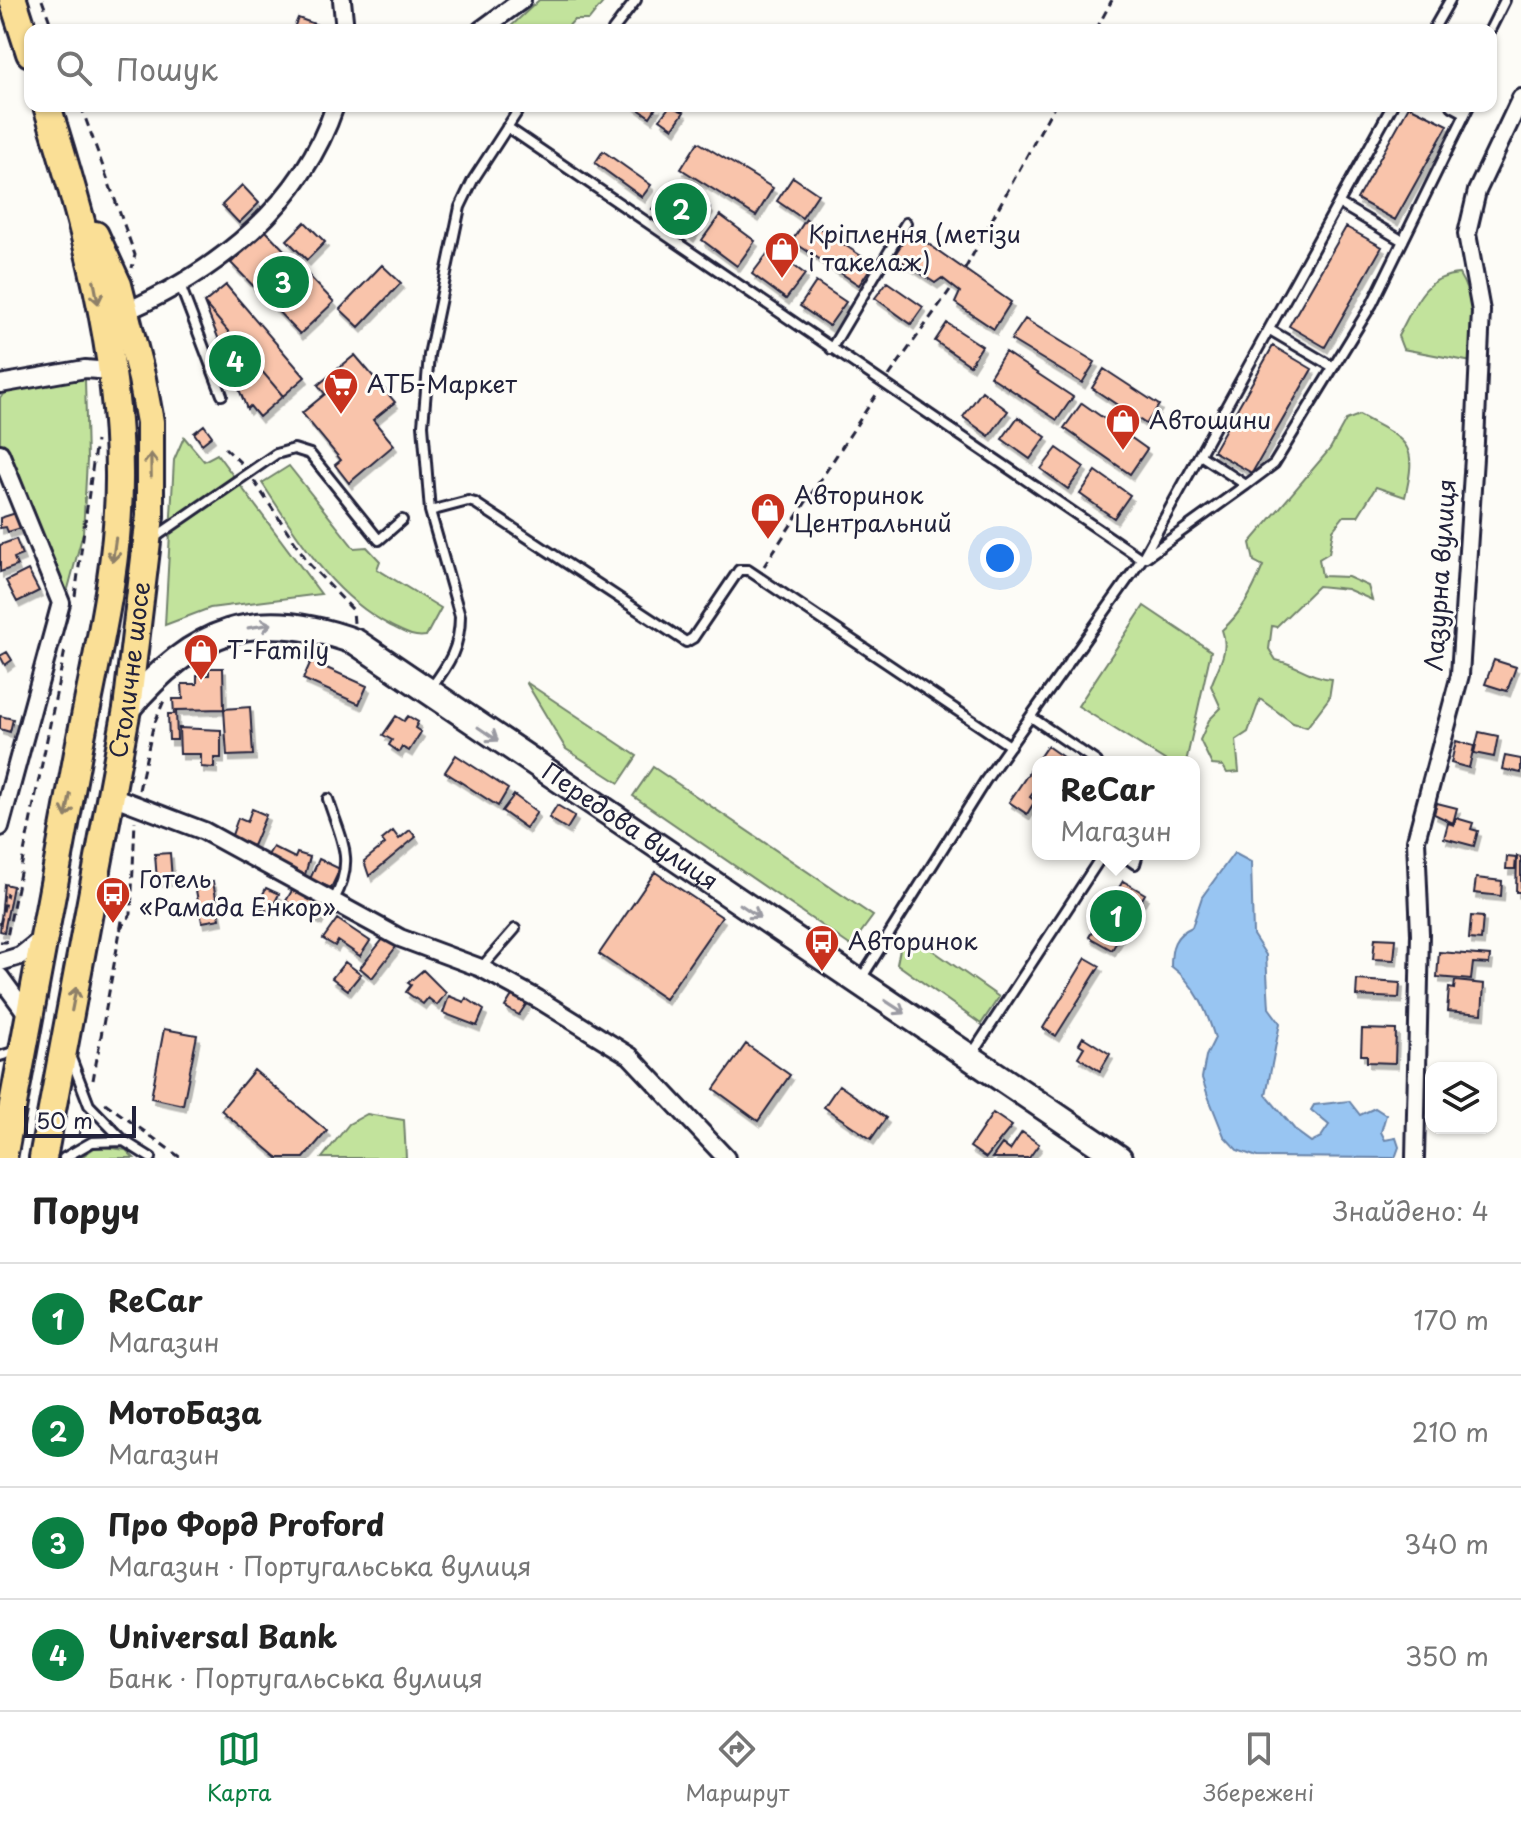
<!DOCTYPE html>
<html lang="uk">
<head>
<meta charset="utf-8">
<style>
	:root { --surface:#fff; --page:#f2f2f2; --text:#222; --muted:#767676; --line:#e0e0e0; --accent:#0b8043 }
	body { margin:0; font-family:"Playpen Sans",sans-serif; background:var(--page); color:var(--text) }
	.controls { position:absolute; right:24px; bottom:24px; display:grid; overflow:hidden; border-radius:16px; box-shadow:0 2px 6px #0004 }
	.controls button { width:72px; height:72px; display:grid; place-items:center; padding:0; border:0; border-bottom:2px solid var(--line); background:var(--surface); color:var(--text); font:40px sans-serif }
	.scale { position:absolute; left:24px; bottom:20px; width:112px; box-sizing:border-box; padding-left:8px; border:4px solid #22223b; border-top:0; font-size:22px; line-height:28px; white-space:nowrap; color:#22223b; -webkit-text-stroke:6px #fdfcf7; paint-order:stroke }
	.you { position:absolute; left:1000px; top:558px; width:28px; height:28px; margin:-20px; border:6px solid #fff; border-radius:50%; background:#1a73e8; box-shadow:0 0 0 12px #1a73e833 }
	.badge { display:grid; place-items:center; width:52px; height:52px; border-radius:50%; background:var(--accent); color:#fff; font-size:26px; font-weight:700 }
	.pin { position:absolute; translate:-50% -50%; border:4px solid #fff; box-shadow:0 2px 8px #0006 }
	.popup { position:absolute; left:1032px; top:756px; width:168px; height:104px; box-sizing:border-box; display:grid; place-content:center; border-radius:16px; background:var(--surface); filter:drop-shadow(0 2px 6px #0005); font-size:26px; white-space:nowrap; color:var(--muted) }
	.popup b { font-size:30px; color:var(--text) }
	.popup::after { content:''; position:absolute; left:50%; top:100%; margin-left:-16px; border:16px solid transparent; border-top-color:var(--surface) }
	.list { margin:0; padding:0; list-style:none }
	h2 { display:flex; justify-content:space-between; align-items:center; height:104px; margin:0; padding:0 32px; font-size:34px }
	h2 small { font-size:26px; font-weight:400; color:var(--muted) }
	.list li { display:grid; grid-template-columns:52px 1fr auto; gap:24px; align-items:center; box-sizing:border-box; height:112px; padding:0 32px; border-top:2px solid var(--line) }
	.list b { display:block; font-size:30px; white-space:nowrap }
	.list p { margin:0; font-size:26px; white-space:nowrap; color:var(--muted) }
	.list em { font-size:26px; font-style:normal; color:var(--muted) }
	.icon { flex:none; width:44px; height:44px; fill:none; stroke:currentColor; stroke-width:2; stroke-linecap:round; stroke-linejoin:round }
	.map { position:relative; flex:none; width:1521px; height:1158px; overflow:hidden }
	.search { position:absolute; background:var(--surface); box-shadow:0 2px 6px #0004; left:24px; right:24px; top:24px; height:88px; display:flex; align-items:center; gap:20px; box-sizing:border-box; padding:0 28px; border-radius:16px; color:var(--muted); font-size:30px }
	.sheet { height:552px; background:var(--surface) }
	nav { display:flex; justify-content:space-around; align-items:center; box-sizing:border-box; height:112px; border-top:2px solid var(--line); background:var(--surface); font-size:22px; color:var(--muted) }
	nav a { display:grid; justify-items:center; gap:4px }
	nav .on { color:var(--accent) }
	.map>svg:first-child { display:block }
</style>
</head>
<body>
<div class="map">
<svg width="1521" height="1158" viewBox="0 0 1521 1158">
	<defs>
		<filter id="shadow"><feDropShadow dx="3" dy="5.5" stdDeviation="0" flood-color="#0004"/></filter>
	</defs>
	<rect width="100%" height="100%" fill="#fdfcf7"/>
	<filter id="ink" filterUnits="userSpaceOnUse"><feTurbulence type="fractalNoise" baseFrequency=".0125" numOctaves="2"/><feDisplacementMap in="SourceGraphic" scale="16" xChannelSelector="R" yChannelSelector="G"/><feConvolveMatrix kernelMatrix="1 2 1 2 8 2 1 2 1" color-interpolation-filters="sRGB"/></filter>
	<g filter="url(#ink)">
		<path fill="#c2e39c" stroke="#72826c" stroke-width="2" d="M539 0H605L589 20H574L565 30H507Z
			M1459 274C1476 301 1473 332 1472 362L1403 349 1398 336C1415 306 1422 277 1459 274Z
			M85 379 87 460 83 533 65 600 0 454V397L13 389Z
			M1359 415C1406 441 1419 440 1405 497L1376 487 1358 516H1344L1333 530 1329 553 1319 559 1322 576 1348 577 1368 586 1372 600 1347 589 1318 586 1276 627 1272 626 1269 649 1276 660C1299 665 1309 677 1332 679L1329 698 1307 727 1293 723 1260 699 1248 732 1236 740 1239 772 1227 773 1223 766 1212 765 1200 740 1209 720 1221 708 1211 686C1218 666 1230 651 1222 630 1242 613 1253 590 1263 566L1254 561 1250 543 1330 449 1346 420Z
			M184 437 204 461 217 454 321 594 210 608 165 625 174 460Z
			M289 466 354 548 367 547 380 561 377 569 441 608 426 636C412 638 404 632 391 626 331 595 298 537 262 483Z
			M1144 606 1211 651 1186 762H1168L1078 706Z
			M526 682 637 756 619 783 566 749Z
			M653 767 873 916 851 946 633 796Z
			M915 938 999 997 981 1024 897 964 901 944Z
			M367 1114 404 1120 406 1158H322L349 1124Z
			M97 1146 126 1150 134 1158H80Z"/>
		<path fill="#98c5f2" stroke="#6984a9" stroke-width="2" d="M1234 853 1251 862 1253 935 1266 955 1269 1008 1280 1023 1266 1095 1296 1131 1311 1142 1321 1137 1329 1125 1311 1110 1314 1105 1349 1101 1360 1115 1375 1108 1386 1115 1381 1132 1385 1140 1396 1138 1399 1147 1395 1158 1257 1157 1237 1150 1224 1136 1208 1096 1202 1078 1206 1056 1215 1038C1206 1009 1196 985 1171 966 1171 947 1174 935 1192 927L1202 897Z"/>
		<path fill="#f9c4ab" stroke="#22223b" stroke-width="2" filter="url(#shadow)" d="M298 18 320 26 319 30H293Z
			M634 106H657L650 117Z
			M670 106 684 112 673 128 660 119Z
			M1409 106 1448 125 1395 220 1357 199Z
			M698 142 773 188 756 216 681 169Z
			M603 151 651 185 642 197 595 163Z
			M793 177 818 194 802 218 777 201Z
			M672 181 710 208 691 236 652 209Z
			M242 185 259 203 239 223 222 205Z
			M720 215 755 241 737 266 702 240Z
			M806 219 873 264 859 285 792 241Z
			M305 222 325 242 307 260 287 240Z
			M1346 227 1382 247 1325 347 1289 326Z
			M265 230 334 302 300 334 231 263Z
			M910 231 1011 302 994 329 955 303 960 292 942 278 935 283 894 256Z
			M771 249 805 274 786 299 752 274Z
			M382 265 401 283 359 327 340 309Z
			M816 282 846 302 829 326 800 306Z
			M887 282 923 307 911 324 875 298Z
			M226 285 305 377 283 396 204 303Z
			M204 303 283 396 259 417 250 406 247 409Z
			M1025 319 1095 362 1082 383 1011 340Z
			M947 323 982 346 970 365 935 341Z
			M1273 346 1312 369 1252 473 1213 451Z
			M1005 352 1073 397 1057 420 990 376Z
			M355 355 395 402 373 420 394 445 349 483 335 465 341 460 302 413 325 394 318 385Z
			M1104 369 1159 405 1146 424 1092 388Z
			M982 391 1008 411 989 436 963 417Z
			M1082 403 1147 449 1130 474 1064 428Z
			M1018 417 1046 437 1030 459 1002 439Z
			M204 425 212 436 202 444 194 433Z
			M1057 448 1084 467 1068 489 1041 469Z
			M1096 471 1130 495 1114 518 1080 494Z
			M16 513 21 528 8 532 6 527 0 528V518Z
			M16 539 22 555 14 558 17 566 0 572V545Z
			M28 570 39 591 17 602 6 581Z
			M7 652 12 660 5 665 0 656Z
			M1494 660 1516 667 1507 691 1485 684Z
			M311 661 367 686 359 704 303 679Z
			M209 668H223L224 709 176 710 177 740H169L168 714H174L173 699H183L182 684H197V675H209Z
			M250 707 253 755 227 756 224 709Z
			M0 716 13 719 10 732 0 729Z
			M396 716 404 721 408 716 418 722 415 728 421 732 409 751 402 747 399 752 389 745 392 740 383 735Z
			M179 728 221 730V758H214V768L201 767V754H180Z
			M1479 732 1498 736 1494 757 1474 753Z
			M1456 741 1474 746 1469 768 1451 763Z
			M1047 746 1070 762H1038V786L1030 797 1035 801 1027 814 1009 802Z
			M456 755 508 789 498 806 445 772Z
			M1505 756 1521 759V773L1502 769Z
			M514 795 537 812 526 828 502 811Z
			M1437 803 1457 808 1453 823 1434 814Z
			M557 805 575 816 567 829 549 818Z
			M252 809 266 815 253 846 231 838 238 818 247 822Z
			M1456 818 1473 823 1471 829 1478 831 1474 846 1444 838 1448 823 1454 825Z
			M410 830 416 837 369 876 364 861 385 844 382 840 393 831 399 839Z
			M273 847 295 858 297 853 310 857 304 878 265 860Z
			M170 853 172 880 157 881 155 854Z
			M1517 856 1521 857V892H1516Z
			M1507 857 1516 858 1515 869H1506Z
			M319 859 340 869 331 888 310 879Z
			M655 872 722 917 665 999 599 954Z
			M1476 878 1502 881 1501 896 1474 893Z
			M1123 881 1145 894 1112 950 1089 937Z
			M213 882 220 919 202 922 195 885Z
			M4 884 13 886 4 932 0 931Z
			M294 887 327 905 319 920 286 901Z
			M266 888 279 894 270 912 257 906Z
			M1471 916 1483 917 1481 940 1469 939Z
			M337 919 370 941 360 956 338 941 335 946 323 939Z
			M384 938 396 947 372 978 360 968Z
			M1375 938 1396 939 1394 960 1373 959Z
			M1439 952 1490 956 1489 964 1473 963 1471 980 1437 977Z
			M1086 958 1100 966 1056 1036 1043 1028Z
			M345 962 361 974 348 990 332 978Z
			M423 970 446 993 437 1005 428 998 423 1004 406 992 411 985 408 983Z
			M1357 980 1400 983 1399 998 1356 996Z
			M1455 981 1484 984 1482 1014 1447 1011 1449 988 1454 989Z
			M513 994 527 1003 519 1015 505 1007Z
			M449 996 464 1002 466 998 484 1010 477 1026 443 1013Z
			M164 1029 197 1035 183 1105 151 1098Z
			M1362 1029 1396 1030 1395 1063 1367 1062V1055H1361Z
			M1083 1037 1110 1054 1100 1071 1078 1057 1084 1047 1079 1044Z
			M746 1044 790 1075 758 1121 714 1089Z
			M254 1070 327 1131 304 1158H278L221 1110Z
			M839 1085 886 1118 871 1139 824 1107Z
			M993 1113 1012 1126 986 1158 970 1147Z
			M1022 1132 1039 1144 1029 1158H992L1002 1144 1010 1150Z"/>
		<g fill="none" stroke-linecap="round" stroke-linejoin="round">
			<g stroke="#22223b" stroke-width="14">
				<path id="lane" d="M613 30 636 0
					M1433 30 1450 0
					M1490 30 1505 0
					M1452 106 1465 113
					M507 127 1142 559
					M1340 204 1403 241
					M180 285 222 395
					M1270 330 1333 367
					M831 349 906 223
					M1200 455 1246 485 1274 464 1372 304 1469 106
					M430 511 468 501 475 503 686 642 693 638 739 570H748L1010 746
					M154 538 276 454 294 449 310 454 379 540 402 520
					M1146 557 1246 485
					M431 688C449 664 460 647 460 616L430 511 423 425 429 355 460 207 473 180 521 106
					M1031 717 1097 762
					M328 799C341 840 356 859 334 900
					M1121 854 1135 864 1138 854
					M481 968 515 929
					M861 979 985 781 1142 559 1392 106
					M972 1054 1103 854
					M0 1056 20 1050
					M124 1141 151 1158
					M64 1158 92 1142 124 1141 89 1105 71 1058"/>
			</g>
			<g stroke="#22223b" stroke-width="22">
				<path id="street" d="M342 0 345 30
					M481 30 522 0
					M127 311C219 270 302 204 335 106
					M0 384 85 369 110 371
					M0 453 61 603 0 827
					M112 796 204 831 400 938 481 968 538 999 630 1056 726 1158
					M0 962 20 956 44 937
					M0 977 30 1018
					M1415 1158 1420 934 1416 840 1460 675 1475 442 1481 311 1467 234 1477 191 1521 98"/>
			</g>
			<g stroke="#22223b" stroke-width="30">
				<g id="secondary">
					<path id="s1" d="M127 709C194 629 256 605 356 642L1119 1158"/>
				</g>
			</g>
			<g stroke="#22223b" stroke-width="32">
				<g id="primary">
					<path d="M13 0 30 53"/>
					<path d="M3 1158C29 1023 53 888 78 753 95 661 120 568 119 473 119 349 84 223 47 106"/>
					<path id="s2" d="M43 1158 127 709 150 516V422L142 379 118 285 95 235"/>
				</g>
			</g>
			<path stroke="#22223b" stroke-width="3" stroke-dasharray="8 6" stroke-linecap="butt" d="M42 0 53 30
				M1096 30 1112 0
				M81 106 135 255 132 268
				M965 269 1054 106
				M889 376 950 290
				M225 448 242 464
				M254 481 310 565 353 610 354 623
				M764 566 878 392
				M75 596 96 441
				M139 790 153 727 165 698
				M0 925 7 893
				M120 930 131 914 135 821
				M0 942H6L65 650
				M93 1080 123 915
				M105 1103 181 1158
				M79 1135 84 1115"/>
			<use href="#lane" stroke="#fdfcf7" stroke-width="8"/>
			<use href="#street" stroke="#fdfcf7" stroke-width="16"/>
			<use href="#secondary" stroke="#fdfcf7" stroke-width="24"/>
			<use href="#primary" stroke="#fadf96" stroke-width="26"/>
		</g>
		<defs><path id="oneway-shaft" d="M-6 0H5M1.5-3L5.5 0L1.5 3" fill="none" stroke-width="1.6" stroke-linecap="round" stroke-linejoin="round" transform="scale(2)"/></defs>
		<g stroke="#8e8068">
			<use href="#oneway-shaft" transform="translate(96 292) rotate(79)"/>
			<use href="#oneway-shaft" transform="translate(151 465) rotate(-91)"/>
			<use href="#oneway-shaft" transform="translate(114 550) rotate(98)"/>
			<use href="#oneway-shaft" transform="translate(68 806) rotate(101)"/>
			<use href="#oneway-shaft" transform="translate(74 999) rotate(-79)"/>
		</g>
		<g stroke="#9a9aa2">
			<use href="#oneway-shaft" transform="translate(260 626) rotate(-9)"/>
			<use href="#oneway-shaft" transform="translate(488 734) rotate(34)"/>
			<use href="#oneway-shaft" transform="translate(750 911) rotate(34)"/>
			<use href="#oneway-shaft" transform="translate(895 1007) rotate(33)"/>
		</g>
	</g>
	<defs>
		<g id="shop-pin" transform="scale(1.8)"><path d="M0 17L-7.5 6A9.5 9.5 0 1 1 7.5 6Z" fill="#c8321e" stroke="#fdfcf7"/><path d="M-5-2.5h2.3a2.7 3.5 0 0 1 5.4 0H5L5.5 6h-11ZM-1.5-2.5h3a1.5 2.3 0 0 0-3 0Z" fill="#fff"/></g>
		<g id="supermarket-pin" transform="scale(1.8)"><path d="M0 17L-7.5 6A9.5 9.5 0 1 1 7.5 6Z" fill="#c8321e" stroke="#fdfcf7"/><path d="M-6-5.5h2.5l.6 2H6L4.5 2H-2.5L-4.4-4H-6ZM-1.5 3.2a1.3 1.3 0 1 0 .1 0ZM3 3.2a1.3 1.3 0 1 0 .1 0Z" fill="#fff"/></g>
		<g id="bus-pin" transform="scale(1.8)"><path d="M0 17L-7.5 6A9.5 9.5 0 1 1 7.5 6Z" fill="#c8321e" stroke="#fdfcf7"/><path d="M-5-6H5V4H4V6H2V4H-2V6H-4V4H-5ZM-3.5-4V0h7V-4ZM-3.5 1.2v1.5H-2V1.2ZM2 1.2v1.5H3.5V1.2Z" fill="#fff"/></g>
	</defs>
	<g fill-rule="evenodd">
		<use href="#shop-pin" x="782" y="249"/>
		<use href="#supermarket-pin" x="341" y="385"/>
		<use href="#shop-pin" x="1123" y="421"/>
		<use href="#shop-pin" x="768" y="510"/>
		<use href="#shop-pin" x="201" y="651"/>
		<use href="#bus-pin" x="113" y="894"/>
		<use href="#bus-pin" x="822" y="942"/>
	</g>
	<g text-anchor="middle" stroke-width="6" stroke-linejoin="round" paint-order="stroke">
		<g font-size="24" fill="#22223b" stroke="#fdfcf7" text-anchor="start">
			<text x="808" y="243">Кріплення (метізи<tspan x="808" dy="28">і такелаж)</tspan></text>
			<text x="367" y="393">АТБ-Маркет</text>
			<text x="1149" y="429">Автошини</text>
			<text x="794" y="504">Авторинок<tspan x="794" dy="28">Центральний</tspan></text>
			<text x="227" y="659">T-Family</text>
			<text x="139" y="888">Готель<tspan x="139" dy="28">«Рамада Енкор»</tspan></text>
			<text x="848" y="950">Авторинок</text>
		</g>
		<g font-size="24" fill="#22223b" stroke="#fdfcf7">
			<text transform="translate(1441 575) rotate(-86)" y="8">Лазурна вулиця</text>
			<text dy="8" stroke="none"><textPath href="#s2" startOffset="496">Столичне шосе</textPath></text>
			<text dy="8" stroke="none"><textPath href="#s1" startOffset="590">Передова вулиця</textPath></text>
		</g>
	</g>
</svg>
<div class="controls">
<button><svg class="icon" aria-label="layers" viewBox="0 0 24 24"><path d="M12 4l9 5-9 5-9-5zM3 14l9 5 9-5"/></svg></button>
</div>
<div class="scale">50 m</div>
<div class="you"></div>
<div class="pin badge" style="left:1116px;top:916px">1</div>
<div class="popup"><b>ReCar</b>Магазин</div>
<div class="pin badge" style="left:681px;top:209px">2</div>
<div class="pin badge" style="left:283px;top:282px">3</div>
<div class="pin badge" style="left:235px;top:361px">4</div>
<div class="search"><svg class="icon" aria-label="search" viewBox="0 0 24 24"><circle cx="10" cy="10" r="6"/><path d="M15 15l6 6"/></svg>Пошук</div>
</div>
<section class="sheet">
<h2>Поруч<small>Знайдено: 4</small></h2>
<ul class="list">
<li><span class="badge">1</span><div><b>ReCar</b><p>Магазин</p></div><em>170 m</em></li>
<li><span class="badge">2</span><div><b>МотоБаза</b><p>Магазин</p></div><em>210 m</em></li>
<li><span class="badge">3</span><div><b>Про Форд Proford</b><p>Магазин · Португальська вулиця</p></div><em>340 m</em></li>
<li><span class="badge">4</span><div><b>Universal Bank</b><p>Банк · Португальська вулиця</p></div><em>350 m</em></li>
</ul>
</section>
<nav>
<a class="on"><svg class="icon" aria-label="map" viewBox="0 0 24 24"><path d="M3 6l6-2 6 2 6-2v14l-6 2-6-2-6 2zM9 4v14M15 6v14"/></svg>Карта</a>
<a><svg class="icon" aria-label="directions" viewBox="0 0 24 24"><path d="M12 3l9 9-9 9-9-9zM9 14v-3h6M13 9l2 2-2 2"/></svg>Маршрут</a>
<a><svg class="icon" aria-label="saved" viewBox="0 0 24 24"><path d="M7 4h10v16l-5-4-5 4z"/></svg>Збережені</a>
</nav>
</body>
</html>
